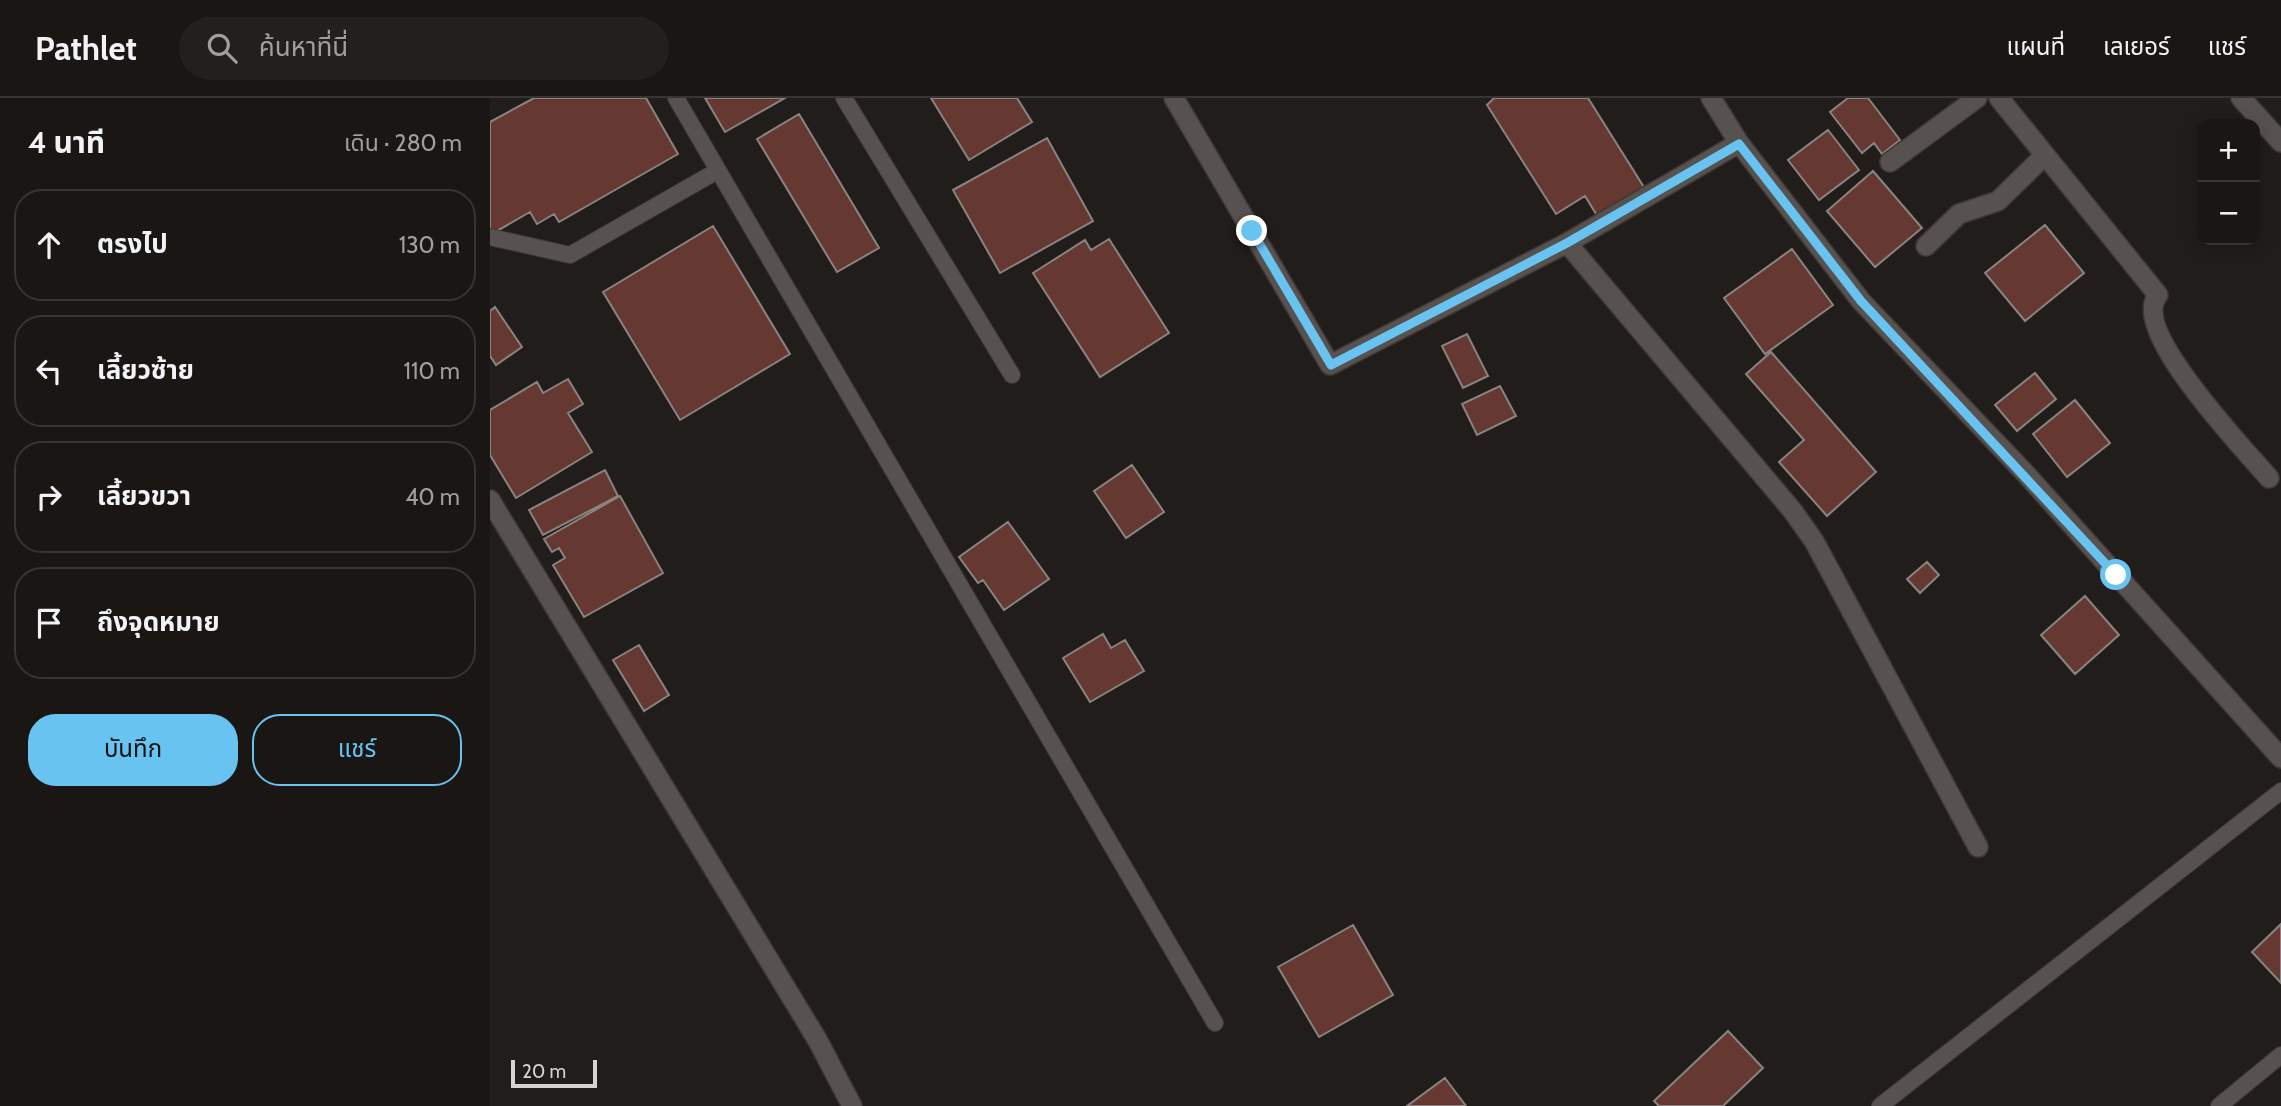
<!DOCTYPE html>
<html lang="th">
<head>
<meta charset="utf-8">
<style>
	:root { --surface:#191614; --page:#221f1d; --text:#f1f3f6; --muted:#9f9fa0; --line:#373534; --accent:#69c3f1 }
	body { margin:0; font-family:Cabin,"Noto Sans Thai",sans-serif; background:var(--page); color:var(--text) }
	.controls { position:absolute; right:21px; top:21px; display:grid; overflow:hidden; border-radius:14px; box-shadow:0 4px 18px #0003 }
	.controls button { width:63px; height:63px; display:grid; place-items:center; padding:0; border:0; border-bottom:2px solid var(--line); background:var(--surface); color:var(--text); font:35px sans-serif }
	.scale { position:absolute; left:21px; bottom:18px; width:86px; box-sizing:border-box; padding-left:7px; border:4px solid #d6d4d2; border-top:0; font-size:19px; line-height:24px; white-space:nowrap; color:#d6d4d2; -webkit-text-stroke:5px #211d1a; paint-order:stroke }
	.stop { position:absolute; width:21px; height:21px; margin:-16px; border:5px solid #69c3f1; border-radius:50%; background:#fff }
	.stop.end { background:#69c3f1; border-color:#fff; box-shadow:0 2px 7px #0008 }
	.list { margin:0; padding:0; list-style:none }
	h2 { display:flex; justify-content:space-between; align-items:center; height:91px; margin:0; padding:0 28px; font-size:30px }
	h2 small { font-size:23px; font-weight:400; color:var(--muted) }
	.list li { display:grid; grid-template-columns:46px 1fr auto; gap:21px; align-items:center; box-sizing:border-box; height:112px; margin:0 14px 14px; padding:0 14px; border:2px solid var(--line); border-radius:28px }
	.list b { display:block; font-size:26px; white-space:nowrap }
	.list em { font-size:23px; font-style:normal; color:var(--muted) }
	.actions { display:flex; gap:14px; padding:21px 28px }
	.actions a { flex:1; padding:16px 0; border:2px solid var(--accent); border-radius:28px; text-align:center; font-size:24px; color:var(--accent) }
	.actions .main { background:var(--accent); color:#111 }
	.icon { flex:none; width:38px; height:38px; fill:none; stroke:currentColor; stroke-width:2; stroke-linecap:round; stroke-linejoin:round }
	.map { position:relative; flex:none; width:1791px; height:1008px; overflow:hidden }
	header { display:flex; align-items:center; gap:42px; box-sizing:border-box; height:98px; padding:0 35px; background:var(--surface); border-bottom:2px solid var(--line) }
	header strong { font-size:33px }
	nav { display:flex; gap:38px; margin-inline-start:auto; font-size:24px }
	.search { width:490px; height:63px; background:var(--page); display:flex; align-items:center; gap:18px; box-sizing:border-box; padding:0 24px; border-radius:38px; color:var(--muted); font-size:26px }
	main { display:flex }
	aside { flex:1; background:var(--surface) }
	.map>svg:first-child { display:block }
</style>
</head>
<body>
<header>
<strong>Pathlet</strong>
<div class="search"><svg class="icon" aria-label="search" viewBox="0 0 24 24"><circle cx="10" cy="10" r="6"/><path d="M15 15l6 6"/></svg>ค้นหาที่นี่</div>
<nav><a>แผนที่</a><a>เลเยอร์</a><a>แชร์</a></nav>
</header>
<main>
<aside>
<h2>4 นาที<small>เดิน · 280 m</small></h2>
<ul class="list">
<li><svg class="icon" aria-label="ahead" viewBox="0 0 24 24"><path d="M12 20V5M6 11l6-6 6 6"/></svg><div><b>ตรงไป</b></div><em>130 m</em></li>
<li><svg class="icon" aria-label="left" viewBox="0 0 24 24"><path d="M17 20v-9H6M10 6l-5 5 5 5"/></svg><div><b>เลี้ยวซ้าย</b></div><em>110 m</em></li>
<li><svg class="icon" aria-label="right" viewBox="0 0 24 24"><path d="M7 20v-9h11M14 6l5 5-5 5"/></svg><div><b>เลี้ยวขวา</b></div><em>40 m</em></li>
<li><svg class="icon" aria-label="arrive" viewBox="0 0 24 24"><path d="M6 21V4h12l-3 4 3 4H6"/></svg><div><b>ถึงจุดหมาย</b></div></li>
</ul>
<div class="actions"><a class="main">บันทึก</a><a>แชร์</a></div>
</aside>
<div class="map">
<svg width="1791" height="1008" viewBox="0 0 1791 1008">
	<rect width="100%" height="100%" fill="#211d1a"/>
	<path fill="#653831" stroke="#898382" stroke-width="2" d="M44 0H156L188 56 69 124 64 116 47 126 40 114 0 137V24Z
		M215 0H295L235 34Z
		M441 0H527L542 24 479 62Z
		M1004 0H1098L1157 94 1111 124 1095 98 1066 116 997 7Z
		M1358 0H1378L1410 42 1392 56 1384 45 1372 55 1340 14Z
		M309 16 389 150 347 174 267 41Z
		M1338 32 1369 72 1329 102 1298 62Z
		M557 40 603 123 510 175 463 92Z
		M1383 73 1432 130 1385 169 1337 113Z
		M1555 127 1594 175 1535 223 1495 175Z
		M223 128 300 256 190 322 113 194Z
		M619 141 679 235 610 279 543 175 595 142 601 152Z
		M1302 151 1343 207 1275 256 1234 200Z
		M5 209 32 249 6 267 0 258V213Z
		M977 236 998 278 973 290 952 248Z
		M1281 254 1386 374 1337 418 1289 364 1314 342 1256 276Z
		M1545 275 1566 301 1527 333 1505 307Z
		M78 281 93 306 78 315 102 354 26 400 0 357V312L47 284 53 295Z
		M1010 288 1026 318 987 337 972 306Z
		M1585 302 1620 345 1577 379 1543 336Z
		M642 367 674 414 636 440 604 393Z
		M115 372 128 398 53 437 39 412Z
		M130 398 173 475 94 519 63 467 75 460 69 450 62 454 54 441Z
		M518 424 559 481 514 512 493 482 488 485 469 459Z
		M1437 464 1449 477 1430 495 1417 481Z
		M1595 498 1629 537 1585 576 1551 537Z
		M613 536 621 550 635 542 654 573 600 604 573 560Z
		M149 547 179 597 154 613 123 562Z
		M1791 826V885L1762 854Z
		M863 827 903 897 829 939 788 869Z
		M1238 933 1273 970 1233 1008H1169L1164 1003Z
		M955 980 976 1008H917Z"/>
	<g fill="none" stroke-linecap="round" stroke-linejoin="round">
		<g stroke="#3b3837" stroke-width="18">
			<path id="service" d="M186 0 725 925
				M354 0 522 277
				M0 139 80 157 227 73
				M1390 1008 1791 693
				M1729 1008 1791 957"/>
		</g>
		<g stroke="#3b3837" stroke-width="22">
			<path id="minor" d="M684 0 840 267 1077 145 1249 45
				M1221 0 1249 45 1371 203 1535 375 1791 660
				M1509 0 1668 197C1639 231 1754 351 1779 380
				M1751 0 1791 44
				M1400 64 1487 0
				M1077 145 1302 412 1324 443 1488 749
				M1436 148 1469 116 1508 103 1554 58
				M0 402 328 943 362 1008"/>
		</g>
		<use href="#service" stroke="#57524f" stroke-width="16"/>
		<use href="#minor" stroke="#57524f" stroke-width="19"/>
	</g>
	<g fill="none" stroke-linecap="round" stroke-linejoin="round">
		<path stroke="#69c3f1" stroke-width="9" d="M762 133 841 267 1077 145 1249 46 1371 203 1626 477"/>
	</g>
</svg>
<div class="controls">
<button>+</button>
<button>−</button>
</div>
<div class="scale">20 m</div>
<div class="stop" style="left:1626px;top:477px"></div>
<div class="stop end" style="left:762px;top:133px"></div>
</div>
</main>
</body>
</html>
